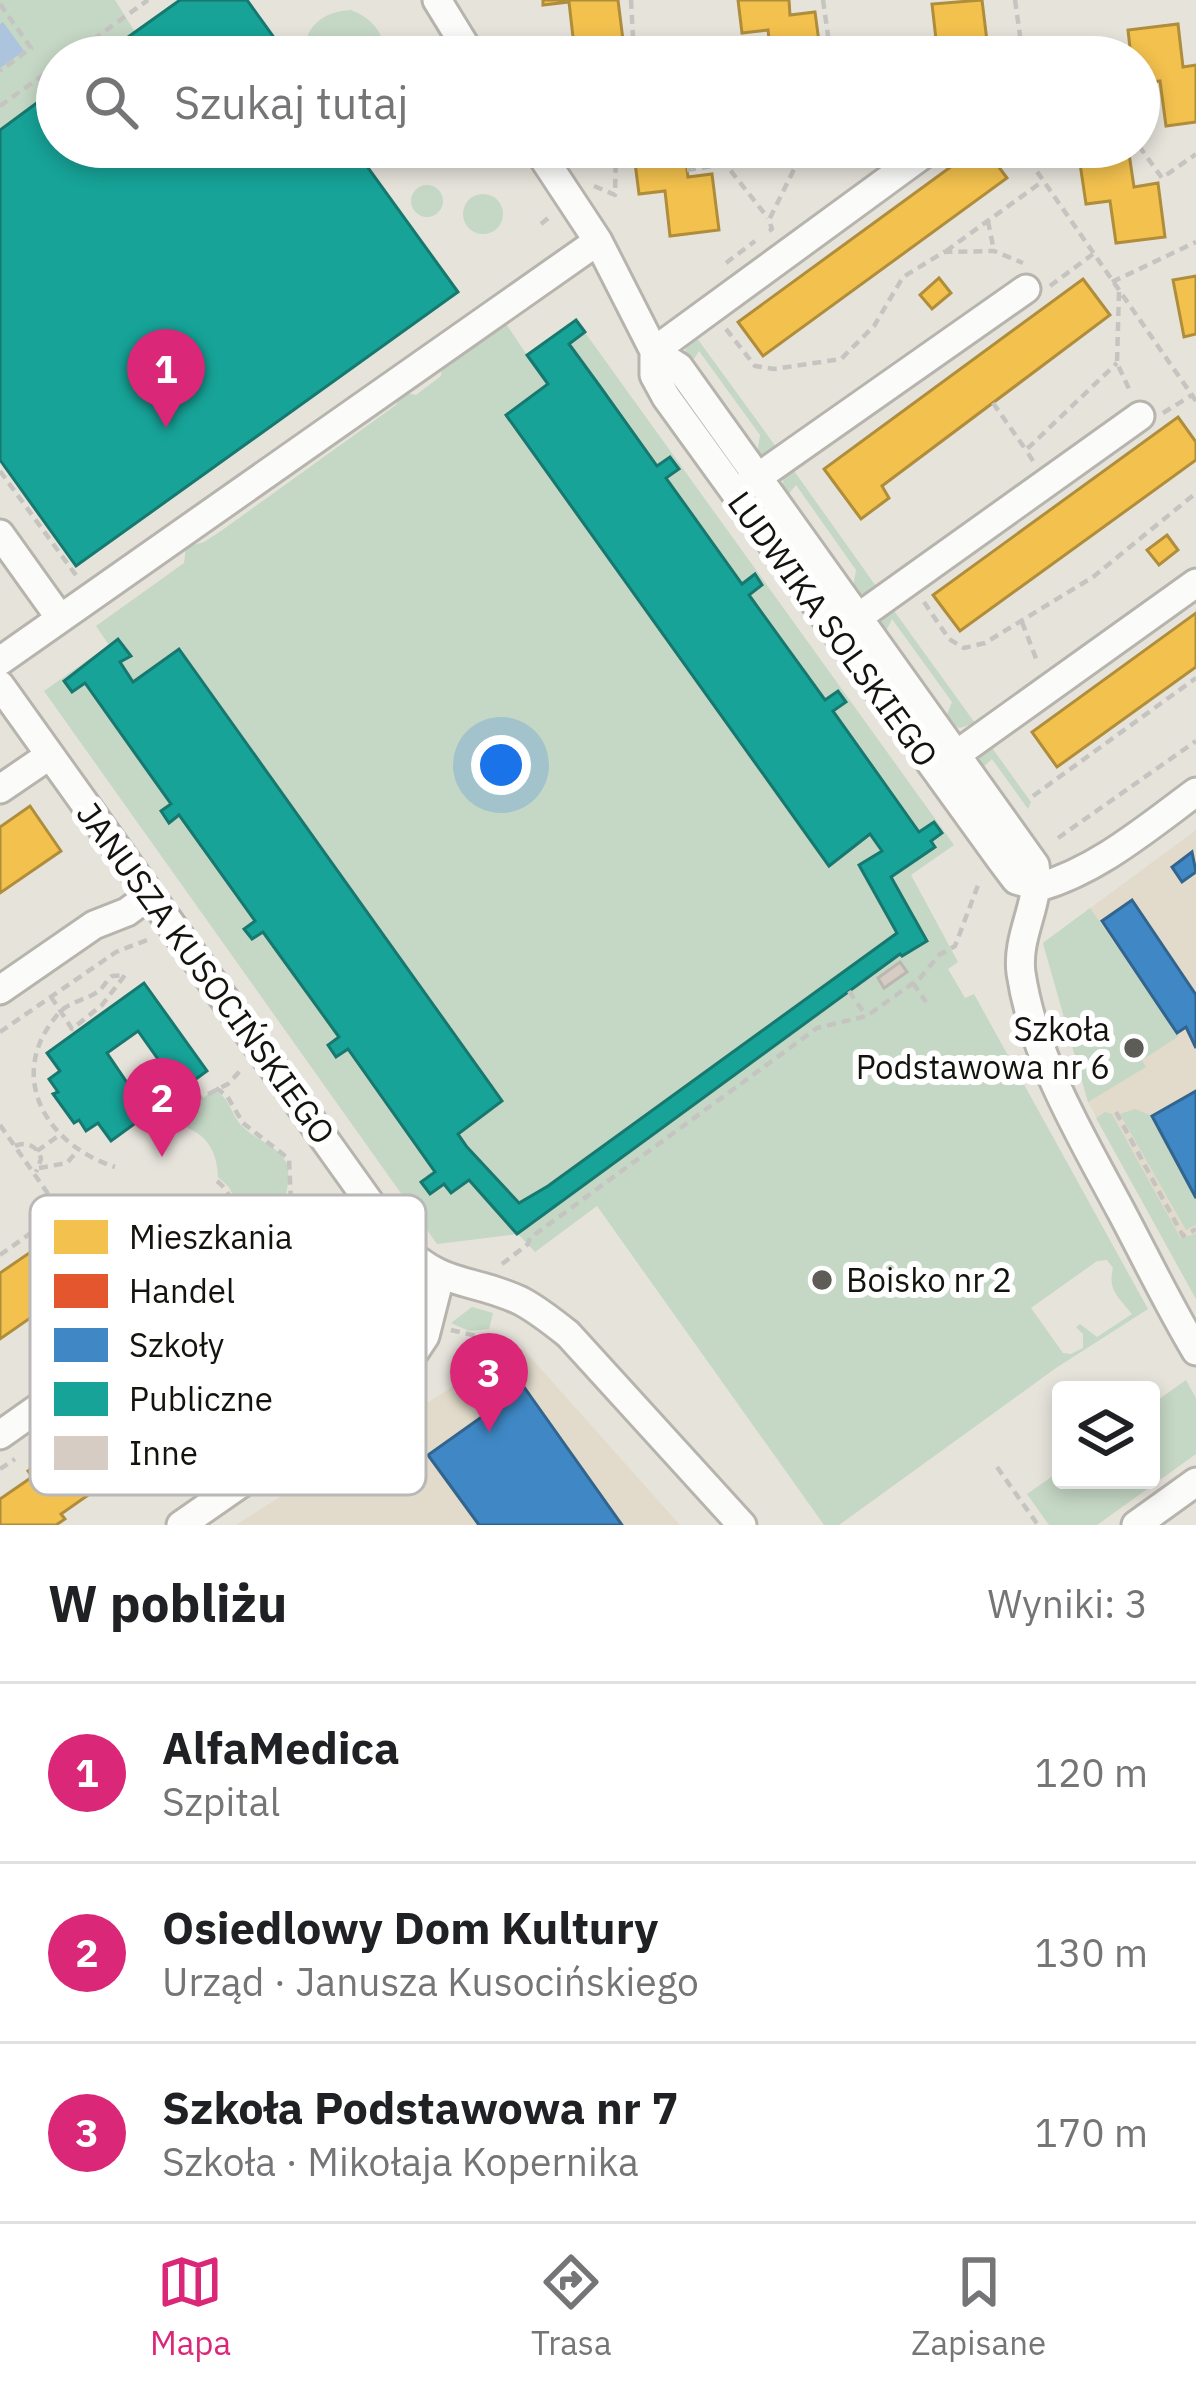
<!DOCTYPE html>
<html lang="pl">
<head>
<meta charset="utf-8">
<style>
	:root { --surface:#fff; --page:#f2f2f2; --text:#202124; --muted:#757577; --line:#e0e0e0; --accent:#db2777 }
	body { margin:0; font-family:"IBM Plex Sans",sans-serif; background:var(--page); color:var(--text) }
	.controls { position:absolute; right:36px; bottom:36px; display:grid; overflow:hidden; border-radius:12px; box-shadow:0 6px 18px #0003 }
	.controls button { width:108px; height:108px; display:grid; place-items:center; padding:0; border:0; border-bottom:3px solid var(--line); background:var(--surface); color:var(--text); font:60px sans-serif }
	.you { position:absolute; left:501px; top:765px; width:42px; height:42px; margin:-30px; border:9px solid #fff; border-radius:50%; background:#1a73e8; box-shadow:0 0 0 18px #1a73e833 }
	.badge { display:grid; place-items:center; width:78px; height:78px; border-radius:50%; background:var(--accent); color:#fff; font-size:39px; font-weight:700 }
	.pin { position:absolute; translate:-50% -99px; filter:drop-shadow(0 3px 6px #0008) }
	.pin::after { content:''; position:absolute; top:63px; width:42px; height:36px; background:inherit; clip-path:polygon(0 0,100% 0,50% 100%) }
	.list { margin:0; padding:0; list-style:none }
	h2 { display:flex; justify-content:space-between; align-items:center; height:156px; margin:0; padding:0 48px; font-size:51px }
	h2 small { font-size:39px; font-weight:400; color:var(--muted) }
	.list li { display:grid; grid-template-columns:78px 1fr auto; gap:36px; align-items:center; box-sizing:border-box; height:180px; padding:0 48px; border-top:3px solid var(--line) }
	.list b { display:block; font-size:45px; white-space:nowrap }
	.list p { margin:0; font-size:39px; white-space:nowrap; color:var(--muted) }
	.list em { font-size:39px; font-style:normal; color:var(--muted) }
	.icon { flex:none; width:66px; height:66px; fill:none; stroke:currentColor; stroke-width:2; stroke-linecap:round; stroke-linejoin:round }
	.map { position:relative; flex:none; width:1196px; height:1525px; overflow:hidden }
	.search { position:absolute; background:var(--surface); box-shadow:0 6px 18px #0003; left:36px; right:36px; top:36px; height:132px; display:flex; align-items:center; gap:30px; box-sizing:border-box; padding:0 42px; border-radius:66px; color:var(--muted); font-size:45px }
	.sheet { height:696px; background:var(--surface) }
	nav { display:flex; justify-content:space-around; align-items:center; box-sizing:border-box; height:168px; border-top:3px solid var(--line); background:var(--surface); font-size:33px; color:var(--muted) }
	nav a { display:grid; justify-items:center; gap:6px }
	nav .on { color:var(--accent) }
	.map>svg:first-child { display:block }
</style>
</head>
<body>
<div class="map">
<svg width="1196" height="1525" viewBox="0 0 1196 1525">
	<rect width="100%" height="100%" fill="#e6e3db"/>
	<path fill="#e2dbcb" d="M1196 830V1299L1088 1102 1043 943Z
		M511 1349 524 1350 680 1525H236Z"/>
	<path fill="#c5d7c5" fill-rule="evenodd" d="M0 0H115L135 32 100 57H57V88L0 130Z
		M351 10C373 19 385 33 385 57H304C304 26 322 12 351 10Z
		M411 201a16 16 0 1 1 32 0a16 16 0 1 1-32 0Z
		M463 214a20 20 0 1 1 40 0a20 20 0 1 1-40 0Z
		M500 315 527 355 576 320 954 845 911 875 958 962 948 969 965 998 974 994 1148 1309 1056 1368 839 1525H824L597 1206 535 1252 518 1234 437 1244 44 691 109 645 96 626 184 563 186 547 204 542 221 531 396 405 403 392 416 395 441 376 443 361ZM1107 1260 1113 1268C1107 1291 1120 1298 1132 1314L1097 1337 1080 1324 1076 1327 1083 1334V1348L1071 1354 1063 1353 1031 1308 1097 1261Z
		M694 334 779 451 764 456 757 454 760 435 699 351 694 359 685 358 686 346Z
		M792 468 878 589 865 594 852 593 856 570 796 485 786 497 781 492 784 476Z
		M892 608 975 723 960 728 948 724 946 717 952 702 892 619 885 633 880 630 882 617Z
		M990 745 1031 802 1028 809 992 759 980 770V755Z
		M1090 908 1179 1036 1142 1060 1146 1067 1088 1102 1043 943Z
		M213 1090C231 1097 230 1115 243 1127 258 1142 279 1145 288 1166 290 1201 281 1222 243 1216L229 1187 218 1177C217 1150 206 1133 180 1125L189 1110Z
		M1135 1109 1152 1116 1196 1198V1225L1186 1230 1120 1114Z
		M1105 1112 1112 1114 1181 1239 1196 1233V1299L1096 1118Z
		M472 1307 493 1313 489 1329 469 1331 451 1323Z
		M1186 1380 1196 1398V1454L1097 1525H1049L1027 1494 1061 1470V1480H1151V1405Z"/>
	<path fill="#adc4de" d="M3 22 24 51 0 68V24Z"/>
	<path fill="#f2c14e" stroke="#b08d3b" stroke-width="3" d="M543 0H618L623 40 574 46 569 2 543 5Z
		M738 0H789L790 15 815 12 821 57H771L768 30 742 33Z
		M982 0 987 41 1012 38 1014 57H938L932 4Z
		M1178 24 1183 67 1196 65V122L1166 126 1160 81 1139 84V57H1131L1128 30Z
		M633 147H684L688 177 712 174 719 230 670 236 665 191 639 194Z
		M978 147H984L1007 178 763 356 738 322Z
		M1103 147H1128L1134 187 1158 183 1165 237 1116 243 1110 201 1086 204 1078 150Z
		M1196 276V334L1184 337 1173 280Z
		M939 278 951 293 932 309 920 295Z
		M1083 279 1110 315 882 486 889 498 861 519 824 469Z
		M1178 417 1196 442V460L960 631 933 595Z
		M1167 535 1178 550 1159 565 1147 550Z
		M1196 613V667L1057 767 1032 732Z
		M30 806 61 851 0 893V827Z
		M54 1236 85 1280 0 1339V1273Z
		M156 1382 187 1426 61 1514 65 1519 56 1525H0V1499L32 1477 28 1471Z"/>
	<path fill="#3f88c5" stroke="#32658e" stroke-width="3" d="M1192 852 1196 872 1182 882 1172 867Z
		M1132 900 1196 995V1048L1186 1027 1177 1033 1102 921Z
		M1196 1091V1198L1152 1116Z
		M524 1387 622 1525H479L428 1455Z"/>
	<path fill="#17a398" stroke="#16786f" stroke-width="3" fill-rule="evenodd" d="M180 0H247L288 57H100Z
		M57 88V147H353L458 292 76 566 0 460V130Z
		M576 320 585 332 569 344 599 385 657 466 670 457 679 469 666 478 742 584 755 574 762 585 749 595 825 700 838 691 846 702 833 711 919 832 934 822 942 833 931 841 935 847 891 877 927 941 902 956 900 954 517 1234 469 1180 451 1193 444 1184 430 1194 421 1182 435 1172 348 1049 336 1057 328 1045 339 1037 263 932 252 939 244 929 255 921 179 815 169 823 161 811 171 804 85 683 72 692 64 681 118 639 131 656 120 662 133 682 179 649 502 1101 458 1134 467 1147 519 1203 548 1186 897 933 859 865 882 851 870 834 829 866 506 415 548 384 527 355Z
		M144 983 207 1071 111 1141 98 1123 86 1131 79 1120 74 1123 53 1094 58 1092 49 1079 60 1071 47 1053ZM138 1031 160 1062 128 1084 107 1053Z"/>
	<path fill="#d7ccc4" stroke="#bbb6b2" stroke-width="3" d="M900 962 907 972 884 988 878 978Z"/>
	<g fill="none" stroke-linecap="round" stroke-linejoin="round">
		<g stroke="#b7b4ae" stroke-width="33">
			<path id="minor" d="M437 0 472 57
				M536 147 598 241 654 351 679 367 1035 865C1042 902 1016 934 1021 973 1034 1059 1081 1136 1121 1211 1146 1258 1169 1306 1196 1351
				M654 351V375L666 397 1001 860 1016 880 1039 887
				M654 351 933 147
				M744 487 1026 289
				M0 534 60 618
				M846 626 1140 416
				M0 661 598 241
				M0 685 400 1245C445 1289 470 1277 521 1301 538 1310 553 1322 568 1334L742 1525
				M946 762 1196 583
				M0 789 50 755
				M1039 887C1098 870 1147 828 1196 792
				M0 990 94 925 127 912 150 895
				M0 1435 58 1394
				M181 1525 401 1372 425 1336 440 1277
				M1136 1525 1196 1482"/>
		</g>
		<path stroke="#c6c4c1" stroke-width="4.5" stroke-dasharray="9 6" stroke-linecap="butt" d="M631 0 634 57
			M823 0 831 57
			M1015 0 1023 57
			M0 4 31 48 0 71
			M69 57 148 0
			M623 57 636 49 642 57
			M0 106 57 65
			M1139 146 1162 178 1196 154
			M712 147 768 218
			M1020 147 1196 401
			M687 170 726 164 752 147
			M594 186 615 195 616 147
			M988 221 994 251
			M541 224 552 215
			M769 231 772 229 769 220 805 147
			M946 251 1043 181
			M726 263 755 241
			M1112 282 1196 242
			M1050 286 1093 254
			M1119 292 1117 363 1130 391
			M726 329 755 366 774 369 841 359 874 326 903 277 944 252 994 251 1023 263
			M993 403 1026 450
			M1163 413 1192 395
			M1033 461 1026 450 1117 363
			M0 471 78 578
			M924 602 949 639 964 648 985 643 1093 577 1196 493
			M1022 622 1037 661
			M1033 796 1196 678
			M1058 838 1196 741
			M913 983 926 1002
			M849 991 866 1016
			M51 997C58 1007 65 1018 72 1029L102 1005 125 975 112 976C107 980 104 986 100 990 88 1000 69 1001 59 1013 4 1075 46 1145 115 1167
			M0 1032 116 952 147 940
			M216 1088 227 1096 243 1123 289 1159 291 1203 303 1217
			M1116 1112 1183 1236 1196 1229
			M0 1125 230 1454
			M177 1125 193 1102 228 1084 240 1071
			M15 1146C27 1141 38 1146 41 1159L36 1172
			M37 1151 61 1134
			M39 1168 67 1163 78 1150
			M217 1181C238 1198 234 1217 226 1240L253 1258
			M285 1221C295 1242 317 1247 333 1229
			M0 1255 59 1213
			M502 1264 528 1244 530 1238 817 1028 867 1016 920 978 939 955 955 946 980 880
			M115 1271 172 1287 246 1273C268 1224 311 1184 346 1251 354 1267 359 1279 354 1297 346 1306 337 1307 327 1314 306 1329 316 1352 279 1348L256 1328
			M237 1289a17 17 0 1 1 34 0a17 17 0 1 1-34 0Z
			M143 1282 221 1350 237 1347 274 1308
			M181 1286 191 1259 182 1236
			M261 1304 293 1307 313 1298 349 1315
			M451 1330 486 1338
			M168 1365 185 1357H204L211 1345
			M58 1368 57 1341 115 1271 132 1240
			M187 1391 298 1406
			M78 1414 160 1355
			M997 1467 1038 1525
			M0 1469 15 1459"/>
		<use href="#minor" stroke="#fbfbfa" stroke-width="27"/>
	</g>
	<g fill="#5e5c56" stroke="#fff" stroke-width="4.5">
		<circle cx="1134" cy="1048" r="12"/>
		<circle cx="822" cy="1280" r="12"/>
	</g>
	<g text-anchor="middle" stroke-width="12" stroke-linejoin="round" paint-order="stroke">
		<g font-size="33" fill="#15130e" stroke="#fff">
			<text transform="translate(833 629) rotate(54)" y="12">LUDWIKA SOLSKIEGO</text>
			<text transform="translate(206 973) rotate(54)" y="12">JANUSZA KUSOCIŃSKIEGO</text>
		</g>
		<g font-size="33" fill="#15130e" stroke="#fff" text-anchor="end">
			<text x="1110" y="1041">Szkoła<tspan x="1110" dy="38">Podstawowa nr 6</tspan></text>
			<text x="846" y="1292" text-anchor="start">Boisko nr 2</text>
		</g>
	</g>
	<rect x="30" y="1195" width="396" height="300" rx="18" fill="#fff" stroke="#b9b8b7" stroke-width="3"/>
	<rect x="54" y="1220" width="54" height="34" fill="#f2c14e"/>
	<rect x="54" y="1274" width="54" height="34" fill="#e4572e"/>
	<rect x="54" y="1328" width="54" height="34" fill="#3f88c5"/>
	<rect x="54" y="1382" width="54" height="34" fill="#17a398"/>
	<rect x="54" y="1436" width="54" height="34" fill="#d7ccc4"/>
	<g font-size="33" fill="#15130e">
		<text x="129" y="1249">Mieszkania</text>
		<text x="129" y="1303">Handel</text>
		<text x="129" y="1357">Szkoły</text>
		<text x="129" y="1411">Publiczne</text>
		<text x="129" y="1465">Inne</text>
	</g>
</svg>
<div class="controls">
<button><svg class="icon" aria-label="layers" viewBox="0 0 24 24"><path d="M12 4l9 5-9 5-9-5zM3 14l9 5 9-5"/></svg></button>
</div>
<div class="you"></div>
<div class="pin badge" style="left:166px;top:428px">1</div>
<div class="pin badge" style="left:162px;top:1157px">2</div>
<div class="pin badge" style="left:489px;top:1432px">3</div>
<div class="search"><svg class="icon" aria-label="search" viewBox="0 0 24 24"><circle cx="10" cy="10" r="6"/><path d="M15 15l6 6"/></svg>Szukaj tutaj</div>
</div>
<section class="sheet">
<h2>W pobliżu<small>Wyniki: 3</small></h2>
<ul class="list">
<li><span class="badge">1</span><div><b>AlfaMedica</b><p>Szpital</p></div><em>120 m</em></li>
<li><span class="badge">2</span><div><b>Osiedlowy Dom Kultury</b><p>Urząd · Janusza Kusocińskiego</p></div><em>130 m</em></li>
<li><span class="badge">3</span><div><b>Szkoła Podstawowa nr 7</b><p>Szkoła · Mikołaja Kopernika</p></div><em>170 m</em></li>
</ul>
</section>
<nav>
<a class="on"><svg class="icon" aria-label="map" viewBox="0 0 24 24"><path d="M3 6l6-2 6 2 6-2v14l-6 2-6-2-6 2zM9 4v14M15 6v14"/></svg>Mapa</a>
<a><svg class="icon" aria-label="directions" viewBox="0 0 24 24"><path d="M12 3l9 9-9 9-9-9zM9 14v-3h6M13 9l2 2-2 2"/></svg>Trasa</a>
<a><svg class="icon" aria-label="saved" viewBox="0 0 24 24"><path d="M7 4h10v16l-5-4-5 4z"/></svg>Zapisane</a>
</nav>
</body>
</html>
